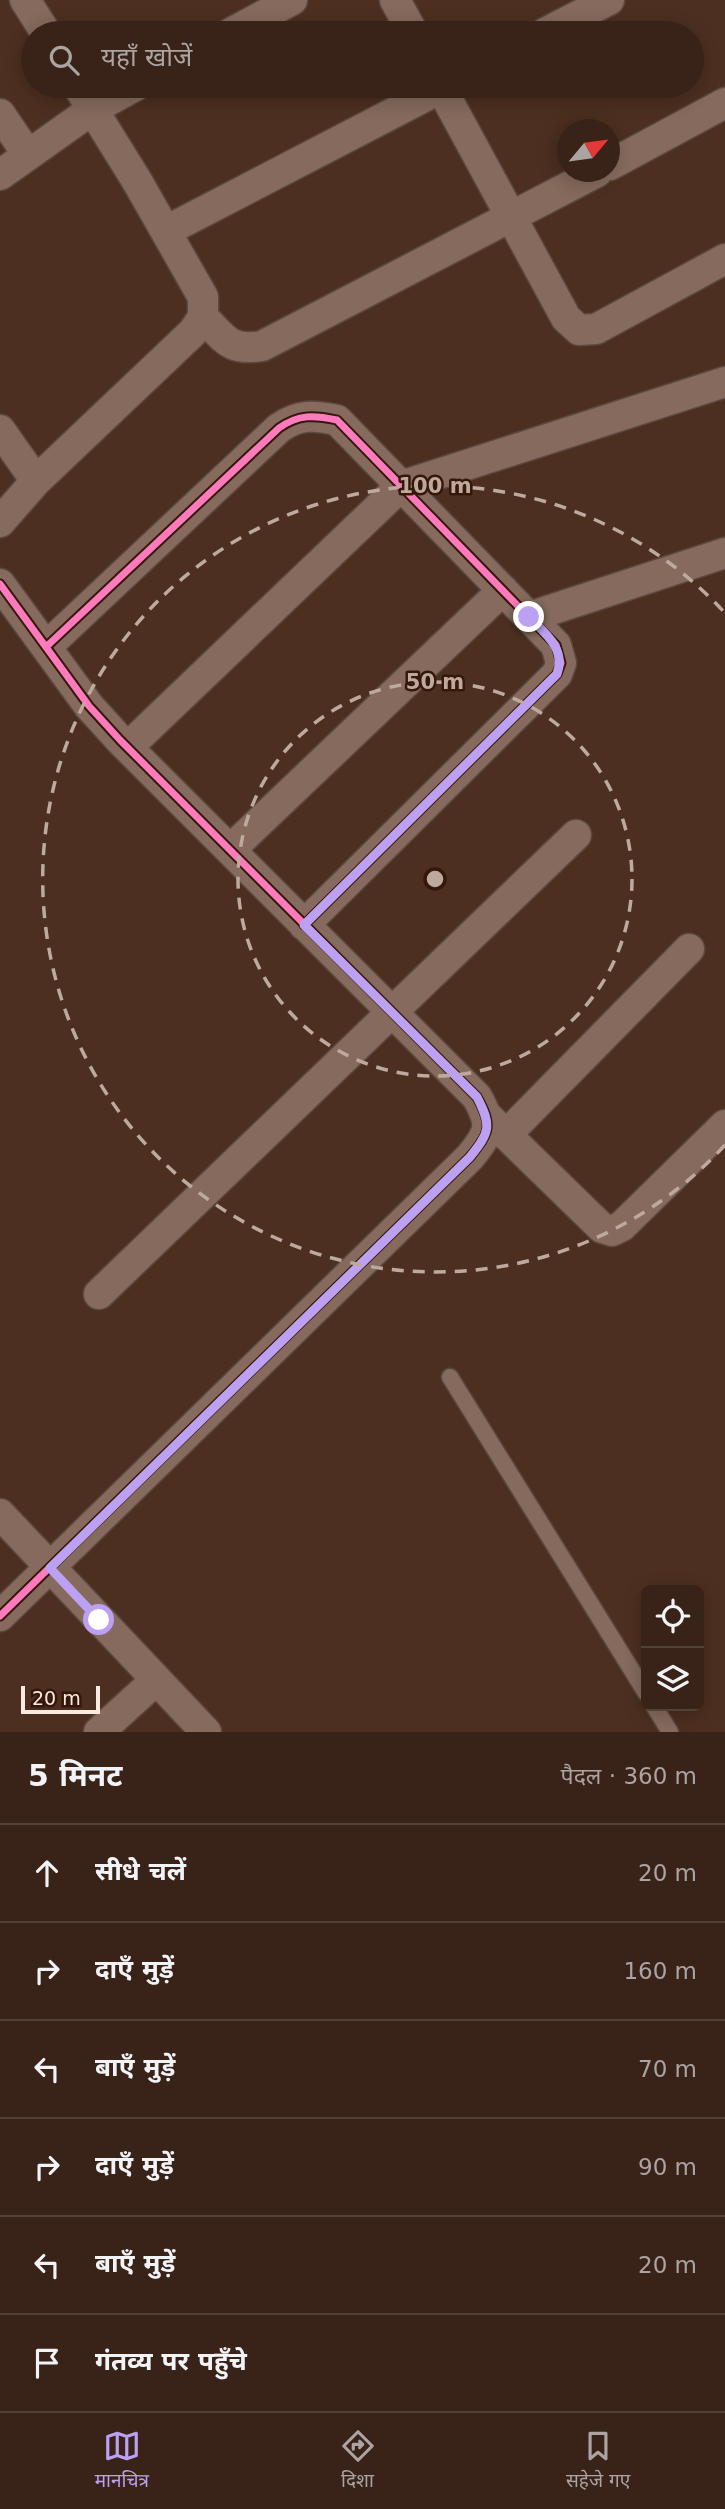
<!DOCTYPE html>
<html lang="hi">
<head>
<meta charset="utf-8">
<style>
	:root { --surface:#392318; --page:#402b21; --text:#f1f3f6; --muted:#aba4a2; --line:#534037; --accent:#bca0f2 }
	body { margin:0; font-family:"DejaVu Sans","Noto Sans Devanagari",sans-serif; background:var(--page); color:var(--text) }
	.controls { position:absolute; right:21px; bottom:21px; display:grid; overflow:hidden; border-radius:10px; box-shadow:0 4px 18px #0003 }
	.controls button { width:63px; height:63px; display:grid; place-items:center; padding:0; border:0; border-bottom:2px solid var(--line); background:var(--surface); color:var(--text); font:35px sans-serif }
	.compass { position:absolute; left:557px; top:119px; width:63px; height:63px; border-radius:50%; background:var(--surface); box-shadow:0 4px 18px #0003; rotate:61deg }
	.scale { position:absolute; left:21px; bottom:18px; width:79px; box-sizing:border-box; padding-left:7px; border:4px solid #fbeae2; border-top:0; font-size:19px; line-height:24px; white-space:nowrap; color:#fbeae2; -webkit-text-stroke:5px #36180a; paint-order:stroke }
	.stop { position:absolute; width:21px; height:21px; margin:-16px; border:5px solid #bca0f2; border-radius:50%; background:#fff }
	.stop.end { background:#bca0f2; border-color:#fff; box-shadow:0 2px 7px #0008 }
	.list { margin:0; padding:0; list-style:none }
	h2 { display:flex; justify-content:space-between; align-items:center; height:91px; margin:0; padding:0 28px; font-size:30px }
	h2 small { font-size:23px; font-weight:400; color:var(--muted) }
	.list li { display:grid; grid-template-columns:46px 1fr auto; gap:21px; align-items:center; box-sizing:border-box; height:98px; padding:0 28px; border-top:2px solid var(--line) }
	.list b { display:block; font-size:26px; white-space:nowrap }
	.list em { font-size:23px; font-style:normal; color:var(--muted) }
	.icon { flex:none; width:38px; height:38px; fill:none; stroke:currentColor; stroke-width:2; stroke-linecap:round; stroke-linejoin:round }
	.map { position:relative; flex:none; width:725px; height:1732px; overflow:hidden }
	.search { position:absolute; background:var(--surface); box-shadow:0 4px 18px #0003; left:21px; right:21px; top:21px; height:77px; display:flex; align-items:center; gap:18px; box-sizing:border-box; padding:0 24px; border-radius:38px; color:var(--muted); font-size:26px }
	.sheet { height:679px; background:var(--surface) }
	nav { display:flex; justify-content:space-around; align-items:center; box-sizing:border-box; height:98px; border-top:2px solid var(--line); background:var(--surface); font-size:19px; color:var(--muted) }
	nav a { display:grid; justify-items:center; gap:4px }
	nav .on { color:var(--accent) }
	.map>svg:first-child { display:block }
</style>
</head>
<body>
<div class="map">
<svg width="725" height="1732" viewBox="0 0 725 1732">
	<rect width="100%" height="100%" fill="#4c2f20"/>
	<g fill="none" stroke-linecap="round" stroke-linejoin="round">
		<g stroke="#5b483e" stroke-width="19">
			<path id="lane" d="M450 1377 646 1693
				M654 1706 670 1732"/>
		</g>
		<g stroke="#5b483e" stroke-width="33">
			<path id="street" d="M25 0 46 33
				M395 0 413 33
				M231 33 292 0
				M545 33 609 0
				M440 86 566 318 579 330 596 329 725 259
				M0 114 28 155
				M610 165 725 103
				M0 175 93 109 135 86
				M166 231 445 86
				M203 317C226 340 229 351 262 346L597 172
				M0 430 36 481
				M0 522 36 481 193 332 203 317V297L137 181 78 86
				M0 584 89 706 120 740 477 1097C493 1126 490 1132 470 1157L0 1616
				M529 617 725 553
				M46 647 279 428C299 414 314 415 337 420L556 645 561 663 557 674 304 925
				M128 747 401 486 725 382
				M230 850 503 590
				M488 1117 602 1228 612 1231 622 1226 725 1125
				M506 1135 689 949
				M99 1294 576 835
				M0 1514 206 1732
				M99 1732 156 1680"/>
		</g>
		<use href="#lane" stroke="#856a5d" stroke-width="16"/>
		<use href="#street" stroke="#856a5d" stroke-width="30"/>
		<g stroke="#36180a" stroke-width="11">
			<path id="cycleway" d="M0 584 89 706 120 740 477 1097C493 1126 490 1132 470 1157L0 1616
				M46 647 279 428C299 414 314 415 337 420L556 645 561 663 557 674 304 925"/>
		</g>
		<use href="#cycleway" stroke="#fd7abc" stroke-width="7"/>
	</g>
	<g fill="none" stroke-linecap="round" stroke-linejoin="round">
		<path stroke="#bca0f2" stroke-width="9" d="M99 1620 50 1568 470 1157C490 1132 492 1126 477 1097L304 925 557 674C566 649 546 634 529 617"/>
	</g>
	<g fill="none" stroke="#bea99e" stroke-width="3.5" stroke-dasharray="12 9">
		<circle cx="435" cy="879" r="197"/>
		<path d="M725 1145A393 393 0 1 1 725 613"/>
	</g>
	<circle cx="435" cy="879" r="10" fill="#bea99e" stroke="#36180a" stroke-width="3.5"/>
	<g font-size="21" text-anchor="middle" font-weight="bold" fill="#bea99e" stroke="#36180a" stroke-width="5" stroke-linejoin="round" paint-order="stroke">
		<text x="435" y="493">100 m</text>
		<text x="435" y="689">50 m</text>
	</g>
</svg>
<div class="controls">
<button><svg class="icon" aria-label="locate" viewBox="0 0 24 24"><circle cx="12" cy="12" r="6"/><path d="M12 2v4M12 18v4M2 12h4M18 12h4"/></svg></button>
<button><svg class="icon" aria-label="layers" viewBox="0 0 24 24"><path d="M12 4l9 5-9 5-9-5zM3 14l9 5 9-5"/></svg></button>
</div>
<svg class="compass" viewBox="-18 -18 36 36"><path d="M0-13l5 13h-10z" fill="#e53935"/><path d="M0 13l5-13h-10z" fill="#aba4a2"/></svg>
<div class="scale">20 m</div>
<div class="stop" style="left:99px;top:1620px"></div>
<div class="stop end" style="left:529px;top:617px"></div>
<div class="search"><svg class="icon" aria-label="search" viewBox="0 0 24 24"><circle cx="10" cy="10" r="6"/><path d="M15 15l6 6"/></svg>यहाँ खोजें</div>
</div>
<section class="sheet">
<h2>5 मिनट<small>पैदल · 360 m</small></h2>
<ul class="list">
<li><svg class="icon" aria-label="ahead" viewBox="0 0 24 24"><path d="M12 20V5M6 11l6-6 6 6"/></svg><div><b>सीधे चलें</b></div><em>20 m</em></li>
<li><svg class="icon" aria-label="right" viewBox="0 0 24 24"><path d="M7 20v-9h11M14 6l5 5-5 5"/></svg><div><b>दाएँ मुड़ें</b></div><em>160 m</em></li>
<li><svg class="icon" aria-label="left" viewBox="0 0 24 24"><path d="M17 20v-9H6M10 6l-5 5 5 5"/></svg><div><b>बाएँ मुड़ें</b></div><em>70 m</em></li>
<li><svg class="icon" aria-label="right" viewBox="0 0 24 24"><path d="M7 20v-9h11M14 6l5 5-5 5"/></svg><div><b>दाएँ मुड़ें</b></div><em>90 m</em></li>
<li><svg class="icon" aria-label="left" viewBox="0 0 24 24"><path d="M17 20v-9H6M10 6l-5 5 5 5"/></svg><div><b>बाएँ मुड़ें</b></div><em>20 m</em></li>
<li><svg class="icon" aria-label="arrive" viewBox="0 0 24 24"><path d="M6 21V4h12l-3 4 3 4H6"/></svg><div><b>गंतव्य पर पहुँचे</b></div></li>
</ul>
</section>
<nav>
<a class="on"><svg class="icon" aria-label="map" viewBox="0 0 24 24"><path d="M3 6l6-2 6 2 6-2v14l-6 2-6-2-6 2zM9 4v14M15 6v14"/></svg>मानचित्र</a>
<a><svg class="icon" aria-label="directions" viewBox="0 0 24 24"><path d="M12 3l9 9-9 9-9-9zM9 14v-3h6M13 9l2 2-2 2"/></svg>दिशा</a>
<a><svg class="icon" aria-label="saved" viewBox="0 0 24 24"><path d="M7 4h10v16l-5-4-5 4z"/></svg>सहेजे गए</a>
</nav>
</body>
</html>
